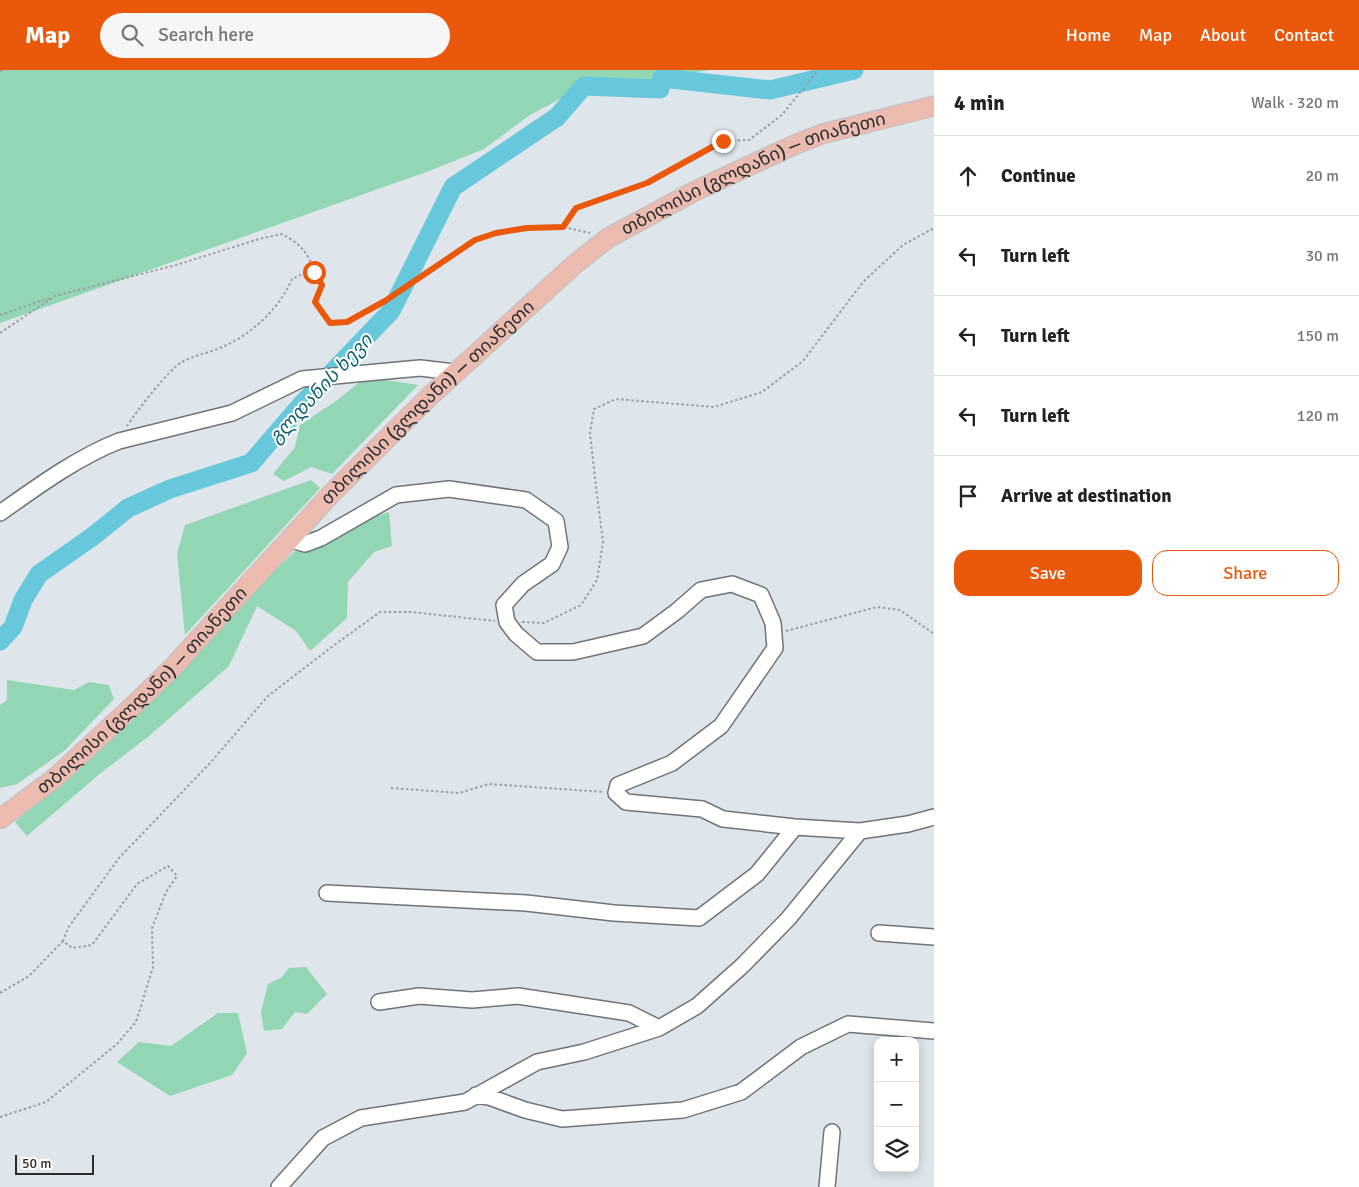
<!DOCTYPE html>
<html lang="en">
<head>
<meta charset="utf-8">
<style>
	:root { --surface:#fff; --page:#f6f6f6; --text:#222; --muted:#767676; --line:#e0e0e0; --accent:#ea580c }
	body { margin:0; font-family:Signika,"Noto Sans Georgian",sans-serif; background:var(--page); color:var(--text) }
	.controls { position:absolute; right:15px; bottom:15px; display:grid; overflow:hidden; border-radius:10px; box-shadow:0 2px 12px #0003 }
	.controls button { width:45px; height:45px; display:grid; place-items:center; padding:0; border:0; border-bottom:1px solid var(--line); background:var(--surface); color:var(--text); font:25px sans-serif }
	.scale { position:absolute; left:15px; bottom:12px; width:79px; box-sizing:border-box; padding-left:5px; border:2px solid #2a2c2f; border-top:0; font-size:14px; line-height:18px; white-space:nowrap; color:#2a2c2f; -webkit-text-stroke:4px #fff; paint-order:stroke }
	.stop { position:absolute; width:15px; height:15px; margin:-11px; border:4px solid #ea580c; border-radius:50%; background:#fff }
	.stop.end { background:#ea580c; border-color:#fff; box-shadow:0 1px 5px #0008 }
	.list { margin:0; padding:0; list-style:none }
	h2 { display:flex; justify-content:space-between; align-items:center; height:65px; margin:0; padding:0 20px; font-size:21px }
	h2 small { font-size:16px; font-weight:400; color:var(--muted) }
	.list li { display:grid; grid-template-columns:32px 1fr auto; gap:15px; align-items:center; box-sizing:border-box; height:80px; padding:0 20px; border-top:1px solid var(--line) }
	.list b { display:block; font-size:19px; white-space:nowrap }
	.list em { font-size:16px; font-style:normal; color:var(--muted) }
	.actions { display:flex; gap:10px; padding:15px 20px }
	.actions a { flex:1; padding:11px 0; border:1px solid var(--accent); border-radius:15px; text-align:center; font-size:18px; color:var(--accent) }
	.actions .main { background:var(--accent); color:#fff }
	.icon { flex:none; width:28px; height:28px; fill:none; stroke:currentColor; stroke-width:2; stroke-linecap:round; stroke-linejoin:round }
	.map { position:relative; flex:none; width:934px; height:1117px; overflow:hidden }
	header { display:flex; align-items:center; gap:30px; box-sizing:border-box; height:70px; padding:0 25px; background:var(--accent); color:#fff }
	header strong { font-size:24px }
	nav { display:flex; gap:28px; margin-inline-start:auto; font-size:18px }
	.search { width:350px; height:45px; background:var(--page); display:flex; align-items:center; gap:12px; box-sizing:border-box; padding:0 18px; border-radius:28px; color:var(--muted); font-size:19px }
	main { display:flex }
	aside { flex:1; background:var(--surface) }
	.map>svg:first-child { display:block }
</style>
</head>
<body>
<header>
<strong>Map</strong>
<div class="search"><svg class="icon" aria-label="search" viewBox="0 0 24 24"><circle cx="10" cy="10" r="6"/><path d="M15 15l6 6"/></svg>Search here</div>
<nav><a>Home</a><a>Map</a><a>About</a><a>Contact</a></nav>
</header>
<main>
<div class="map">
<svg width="934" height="1117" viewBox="0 0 934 1117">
	<rect width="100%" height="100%" fill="#dee5eb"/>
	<path fill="#92d6b4" d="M0 0H710L662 8 584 16 530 45 484 79 429 101 0 253Z
		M366 307 418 315 332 404 311 397 284 411 273 404 295 377 300 355 336 331Z
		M311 410 320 418 185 565 177 484 185 455Z
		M389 442 392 476 374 482 348 512 347 548 310 581 296 561 257 536 229 596 149 666 102 702 27 766 15 752 137 643 239 534 295 481 322 476 365 449Z
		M7 610 74 620 89 612 109 615 114 629 64 681 17 714 0 718V635L7 630Z
		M306 897 327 924 307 944 295 942 282 959 264 961 261 942 268 914 281 908 289 898Z
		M218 943H238L247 983 232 1005 170 1026 117 992 139 972 171 976Z"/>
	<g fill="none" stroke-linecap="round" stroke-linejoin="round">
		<path stroke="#67c8db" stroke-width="19" d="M0 571 13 557 23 530 39 504 92 467 128 438 170 419 251 393 302 334 391 241 453 117 557 47 584 16 660 19 662 8 770 20 854 0"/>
		<g stroke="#6e747a" stroke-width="18">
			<path id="minor" d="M0 443C37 417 76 388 119 371L232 343 302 309 420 298 454 302
				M289 469 305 474 321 468 396 425 449 419 526 430 556 451 560 477 552 494 523 514 504 535 507 552 516 564 537 582H573L643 566 677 541 701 520 732 514 761 525 773 553 775 578 721 656 672 693 618 715 616 723 626 732 702 739 723 749 795 757 860 761
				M327 823 526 833 614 843 699 848 757 804 795 757
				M879 863 934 867
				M379 932 419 926 472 930 518 926 629 943 659 958
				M476 1025 489 1027 525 1040 562 1049 683 1040 741 1022 801 977 848 954 934 961
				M279 1117 323 1068 361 1048 465 1032 537 992 584 982 659 958 697 936 742 896 788 849 860 761 908 754 934 747
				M827 1117 832 1062"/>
		</g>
		<g stroke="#bfc0c1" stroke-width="21">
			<g id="major">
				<path id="s1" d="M0 749 55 708 132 637 172 598 332 423 430 326 575 194 608 168 695 121 794 75 822 64 934 36"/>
			</g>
		</g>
		<path stroke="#999ea3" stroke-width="2" stroke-dasharray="2.5 2.5" stroke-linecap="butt" d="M0 1 5 0
			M563 157 576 138 647 113 723 71 749 70 782 45 818 0
			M0 245 50 228
			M0 263 55 226 176 195 259 169 282 164C300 174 307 181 314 200
			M127 356C135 343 170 298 182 292 194 285 209 283 222 277 251 265 280 238 292 209L306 202H314L322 215 315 232 330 253 347 252 385 231 475 170 496 163 527 158 563 157 590 163
			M522 552 544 553 581 535 597 510 603 472 596 417 590 363 594 339 616 329 714 337 762 322 803 291 863 212 903 175 934 158
			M786 561 877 537 900 540 934 564
			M391 718 459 723 489 714 604 722
			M0 923 29 906 63 871
			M0 1047 46 1032 117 974 136 952 153 897 152 858 166 822 177 806 168 796 137 814 92 875 72 878 63 871 68 858 119 788 211 692 268 626 333 576 380 542H411L495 551"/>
		<use href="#minor" stroke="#fff" stroke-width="15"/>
		<use href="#major" stroke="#ecbbaf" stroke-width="19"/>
	</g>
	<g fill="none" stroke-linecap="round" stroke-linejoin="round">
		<path stroke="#ea580c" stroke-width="6" d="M314 202 322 215 315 232 330 253 347 252 385 231 475 170 496 163 527 158 563 157 576 138 647 113 723 71"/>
	</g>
	<g text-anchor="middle" stroke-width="4" stroke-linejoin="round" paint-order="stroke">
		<g font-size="18" fill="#2a2c2f" stroke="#fff">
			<text dy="6" stroke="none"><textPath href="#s1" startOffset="1002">თბილისი (გლდანი) — თიანეთი</textPath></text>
			<text dy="6" stroke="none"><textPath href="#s1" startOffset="598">თბილისი (გლდანი) — თიანეთი</textPath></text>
			<text dy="6" stroke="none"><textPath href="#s1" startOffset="192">თბილისი (გლდანი) — თიანეთი</textPath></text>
		</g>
		<g font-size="19" font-style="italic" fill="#106370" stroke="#fff">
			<text transform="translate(320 318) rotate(-47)" y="7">გლდანის ხევი</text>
		</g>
	</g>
</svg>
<div class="controls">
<button>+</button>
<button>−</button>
<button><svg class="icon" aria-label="layers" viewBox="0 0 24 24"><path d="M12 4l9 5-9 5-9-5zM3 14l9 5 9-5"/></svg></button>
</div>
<div class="scale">50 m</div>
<div class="stop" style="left:314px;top:202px"></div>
<div class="stop end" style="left:723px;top:71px"></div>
</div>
<aside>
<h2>4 min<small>Walk · 320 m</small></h2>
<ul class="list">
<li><svg class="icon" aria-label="ahead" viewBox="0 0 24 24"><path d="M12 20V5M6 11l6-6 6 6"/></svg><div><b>Continue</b></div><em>20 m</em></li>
<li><svg class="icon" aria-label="left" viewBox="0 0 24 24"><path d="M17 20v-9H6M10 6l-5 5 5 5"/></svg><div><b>Turn left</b></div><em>30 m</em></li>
<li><svg class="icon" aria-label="left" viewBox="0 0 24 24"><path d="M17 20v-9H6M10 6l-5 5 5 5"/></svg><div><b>Turn left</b></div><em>150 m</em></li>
<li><svg class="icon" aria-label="left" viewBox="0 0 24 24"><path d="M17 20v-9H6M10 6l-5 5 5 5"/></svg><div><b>Turn left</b></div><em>120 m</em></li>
<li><svg class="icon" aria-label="arrive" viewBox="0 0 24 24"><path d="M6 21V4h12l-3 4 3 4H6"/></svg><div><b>Arrive at destination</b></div></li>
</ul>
<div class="actions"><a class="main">Save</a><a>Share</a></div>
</aside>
</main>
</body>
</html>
